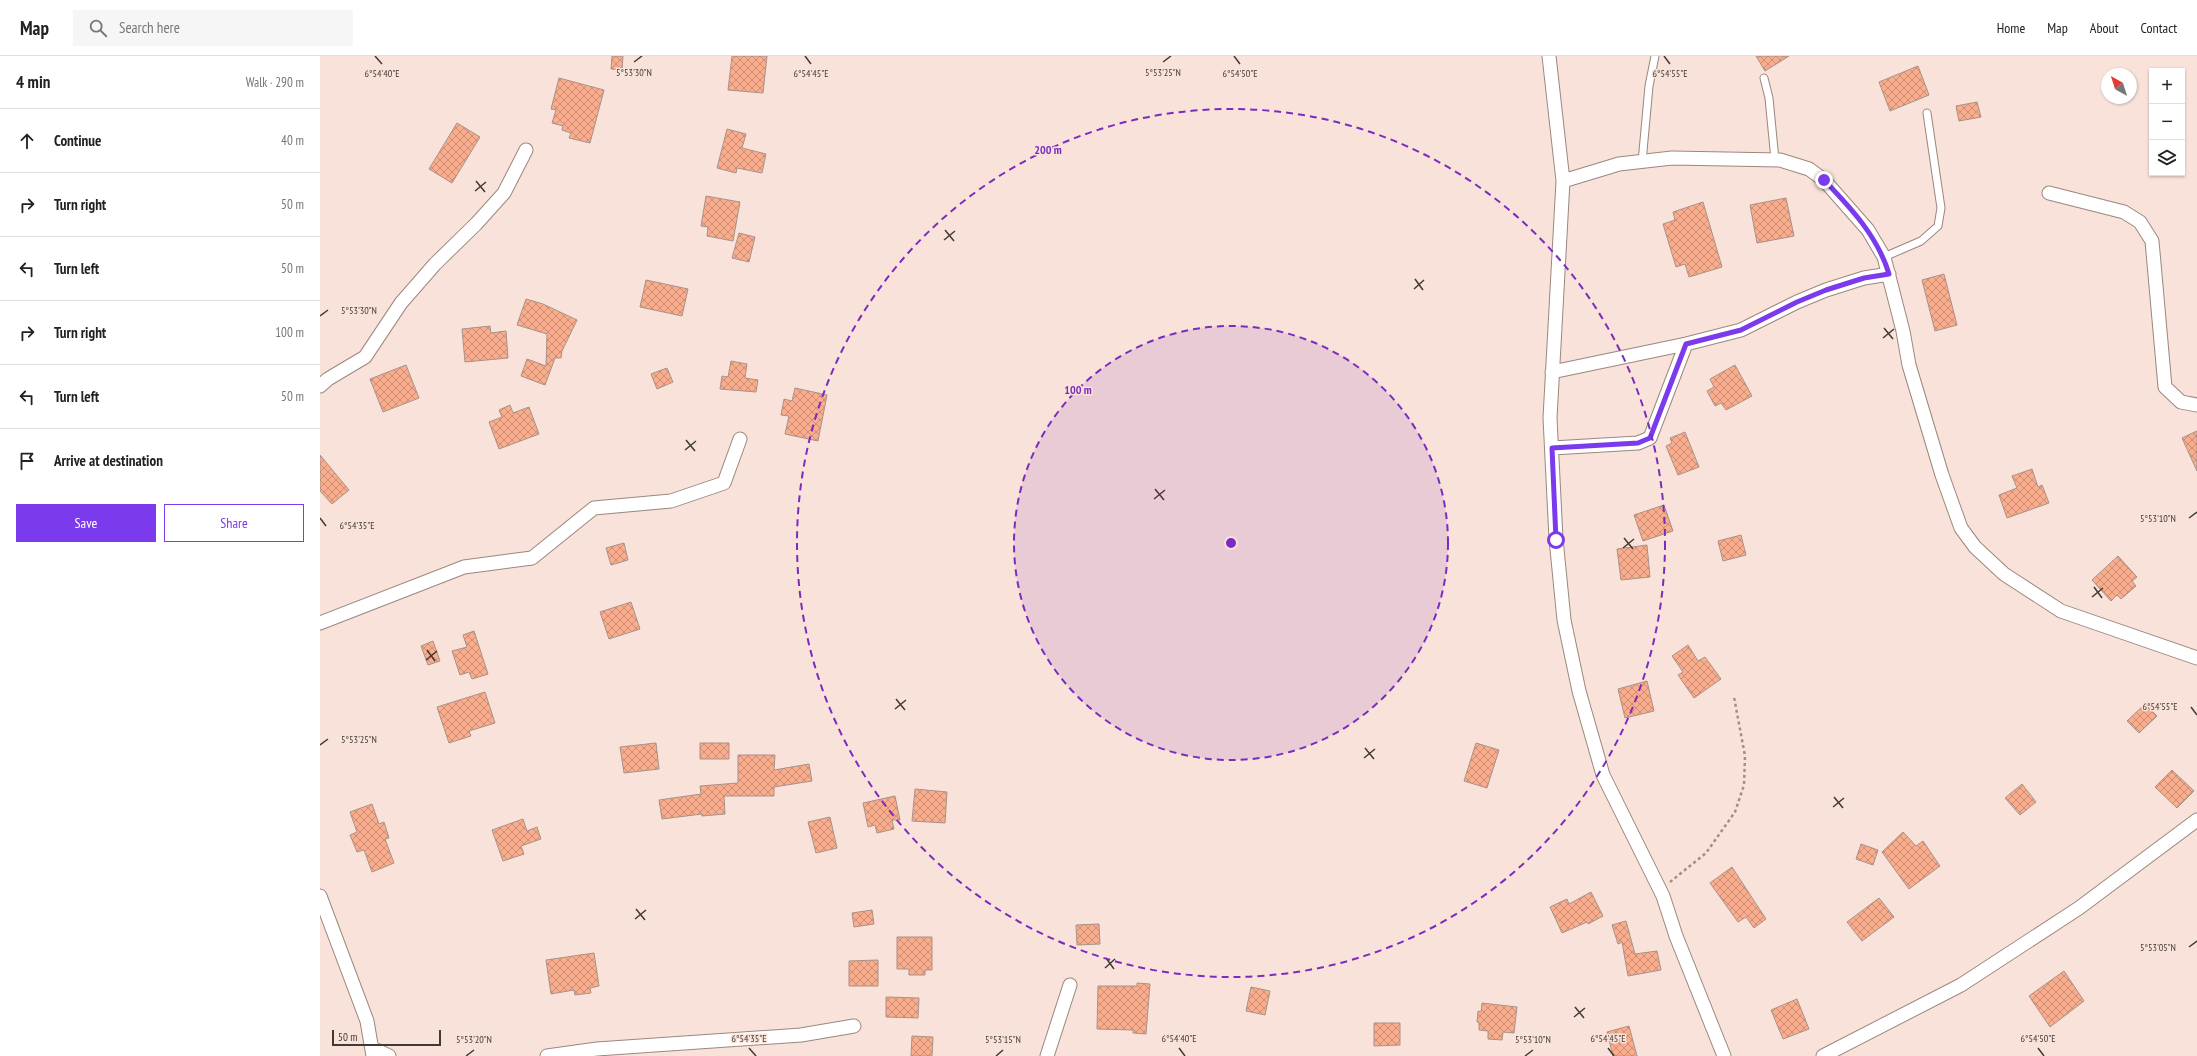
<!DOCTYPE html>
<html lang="en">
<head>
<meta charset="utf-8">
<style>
	:root { --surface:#fff; --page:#f6f6f6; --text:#222; --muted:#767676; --line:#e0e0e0; --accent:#7c3aed }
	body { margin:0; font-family:"PT Sans Narrow",sans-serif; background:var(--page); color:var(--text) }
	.controls { position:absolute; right:12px; top:12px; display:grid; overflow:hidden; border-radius:0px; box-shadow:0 1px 3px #0004 }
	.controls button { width:36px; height:36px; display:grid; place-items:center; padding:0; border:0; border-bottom:1px solid var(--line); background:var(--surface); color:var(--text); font:20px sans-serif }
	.compass { position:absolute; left:1781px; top:12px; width:36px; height:36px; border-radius:50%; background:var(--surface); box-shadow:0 1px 3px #0004; rotate:321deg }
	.scale { position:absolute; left:12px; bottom:10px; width:109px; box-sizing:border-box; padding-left:4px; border:2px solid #423935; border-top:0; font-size:11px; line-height:14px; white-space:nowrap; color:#423935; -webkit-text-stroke:3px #f9e2d9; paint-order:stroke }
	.stop { position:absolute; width:12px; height:12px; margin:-9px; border:3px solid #7c3aed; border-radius:50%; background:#fff }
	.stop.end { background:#7c3aed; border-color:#fff; box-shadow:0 1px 4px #0008 }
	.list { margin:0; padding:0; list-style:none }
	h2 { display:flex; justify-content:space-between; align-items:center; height:52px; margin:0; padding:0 16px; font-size:17px }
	h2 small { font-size:13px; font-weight:400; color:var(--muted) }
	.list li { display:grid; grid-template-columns:26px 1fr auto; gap:12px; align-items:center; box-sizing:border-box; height:64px; padding:0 16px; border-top:1px solid var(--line) }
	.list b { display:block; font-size:15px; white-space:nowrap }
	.list em { font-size:13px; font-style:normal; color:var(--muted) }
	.actions { display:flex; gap:8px; padding:12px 16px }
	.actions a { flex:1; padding:9px 0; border:1px solid var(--accent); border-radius:0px; text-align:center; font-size:14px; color:var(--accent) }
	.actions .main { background:var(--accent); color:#fff }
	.icon { flex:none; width:22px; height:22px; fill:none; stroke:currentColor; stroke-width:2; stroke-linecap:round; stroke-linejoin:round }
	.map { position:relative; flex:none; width:1877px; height:1000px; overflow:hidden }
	header { display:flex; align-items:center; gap:24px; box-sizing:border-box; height:56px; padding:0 20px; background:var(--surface); border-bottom:1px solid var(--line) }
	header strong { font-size:19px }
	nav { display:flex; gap:22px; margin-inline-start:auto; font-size:14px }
	.search { width:280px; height:36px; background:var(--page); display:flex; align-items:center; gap:10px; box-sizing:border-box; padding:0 14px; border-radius:0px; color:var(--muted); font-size:15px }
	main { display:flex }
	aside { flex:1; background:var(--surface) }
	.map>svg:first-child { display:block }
</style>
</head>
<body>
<header>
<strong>Map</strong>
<div class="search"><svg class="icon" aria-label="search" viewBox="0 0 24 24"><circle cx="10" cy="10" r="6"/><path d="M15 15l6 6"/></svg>Search here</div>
<nav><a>Home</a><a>Map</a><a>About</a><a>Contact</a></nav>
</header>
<main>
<aside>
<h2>4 min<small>Walk · 290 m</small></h2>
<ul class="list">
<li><svg class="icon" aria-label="ahead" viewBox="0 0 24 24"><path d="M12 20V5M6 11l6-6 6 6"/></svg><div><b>Continue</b></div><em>40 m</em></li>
<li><svg class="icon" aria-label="right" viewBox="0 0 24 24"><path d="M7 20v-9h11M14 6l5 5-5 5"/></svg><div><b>Turn right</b></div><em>50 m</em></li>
<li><svg class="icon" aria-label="left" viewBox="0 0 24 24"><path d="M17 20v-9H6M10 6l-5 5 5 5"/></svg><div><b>Turn left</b></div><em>50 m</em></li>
<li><svg class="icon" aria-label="right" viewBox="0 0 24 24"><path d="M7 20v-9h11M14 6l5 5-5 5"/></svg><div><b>Turn right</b></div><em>100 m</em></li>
<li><svg class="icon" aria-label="left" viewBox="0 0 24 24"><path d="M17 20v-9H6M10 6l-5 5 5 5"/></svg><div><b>Turn left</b></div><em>50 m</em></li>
<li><svg class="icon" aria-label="arrive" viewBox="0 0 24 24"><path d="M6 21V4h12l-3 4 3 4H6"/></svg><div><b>Arrive at destination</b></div></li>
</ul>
<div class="actions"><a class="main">Save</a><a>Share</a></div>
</aside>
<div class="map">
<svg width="1877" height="1000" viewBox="0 0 1877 1000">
	<defs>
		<pattern id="building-cross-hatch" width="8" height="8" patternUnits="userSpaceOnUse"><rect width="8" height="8" fill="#f9ad8d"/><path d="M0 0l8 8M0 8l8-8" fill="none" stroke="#cb8e74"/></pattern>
	</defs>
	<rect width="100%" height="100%" fill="#f9e2d9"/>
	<path fill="url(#building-cross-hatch)" stroke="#a8928a" d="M292 0H303L302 14 291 13Z
		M412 0H447L443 37 408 34Z
		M1436 0H1469L1445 15Z
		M1598 10 1609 39 1570 55 1559 26Z
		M239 22 284 34 270 87 249 82 251 77 242 74 243 70 232 67 236 54 231 53Z
		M1657 46 1661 61 1639 65 1636 50Z
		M137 67 160 81 132 127 109 113Z
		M407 73 426 78 422 92 446 98 442 117 417 112 416 117 397 112Z
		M386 140 420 146 413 185 387 180 388 171 381 170Z
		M1466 142 1474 180 1437 187 1430 149Z
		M1383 146 1402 211 1369 221 1365 208 1356 211 1343 168 1355 164 1353 156Z
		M419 177 435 181 429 206 412 202Z
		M1624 218 1637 269 1615 275 1602 224Z
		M326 224 368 233 362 260 320 251Z
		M206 243 223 248 257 264 242 295 241 302H235L225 329 201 320 207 303 226 310 227 278 197 269Z
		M170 270 171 277 186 275 188 302 145 306 142 273Z
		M411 305 427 308 425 322 438 324 436 336 400 333 402 320 408 321Z
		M86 309 99 342 63 356 50 323Z
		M1415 309 1432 340 1406 354 1401 347 1395 350 1387 335 1394 331 1390 323Z
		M347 312 353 326 337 333 331 318Z
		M475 332 507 339 498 385 465 378 469 360 461 359 464 343 472 345Z
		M190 349 193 357 209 351 219 378 179 393 169 366 182 361 179 354Z
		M1877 375V415L1862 382Z
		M1365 376 1379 411 1358 419 1346 390 1352 387 1350 382Z
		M0 399 29 434 12 448 0 435Z
		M1712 413 1718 431 1722 429 1729 447 1687 462 1679 439 1697 432 1692 420Z
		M1344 449 1353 475 1323 485 1314 459Z
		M1421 479 1426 499 1403 505 1398 485Z
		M304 487 308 504 291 509 286 492Z
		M1327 489 1330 521 1301 524 1297 493Z
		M1798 500 1817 521 1812 525 1816 530 1801 543 1797 539 1791 545 1772 524Z
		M311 546 320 573 289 583 280 556Z
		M154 575 168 618 152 623 149 616 140 619 132 595 147 591 143 579Z
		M113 585 120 605 108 609 101 590Z
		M1368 589 1378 605 1385 601 1401 623 1374 642 1358 619 1363 616 1352 600Z
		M1327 625 1334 655 1305 662 1298 633Z
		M165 636 175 667 149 675 151 680 129 687 117 651Z
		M1825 648 1837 660 1819 677 1807 665Z
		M336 687 339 713 304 717 300 691Z
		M380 687H409V703H380Z
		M1156 687 1179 694 1167 732 1144 725Z
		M418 699H455L454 714 489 708 492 725 454 731V740H404L405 758 382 760V758L342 763 339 744 381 738 380 730 418 727Z
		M1852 714 1874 735 1857 752 1835 731Z
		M1702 728 1716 746 1700 759 1685 742Z
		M595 733 627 736 625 767 592 765Z
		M575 740 580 764H572L574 773 557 777 555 769 548 771 543 747Z
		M52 748 59 768 64 766 69 782 65 783 74 807 52 816 44 794 37 796 30 779 37 776 30 756Z
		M510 761 517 792 496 797 488 766Z
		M203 763 207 775 217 771 221 783 201 790 204 798 183 805 172 774Z
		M1583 776 1596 790 1603 785 1620 810 1589 833 1562 796Z
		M1541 788 1558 794 1553 809 1536 803Z
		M1412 811 1446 863 1434 872 1426 861 1418 866 1390 827Z
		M1271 836 1283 860 1268 868 1267 866 1242 877 1230 851 1247 843 1249 848Z
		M1559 842 1574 861 1542 885 1527 866Z
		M552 854 554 868 534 871 532 857Z
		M1306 865 1315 898 1337 895 1341 914 1308 920 1302 886 1298 888 1292 869Z
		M779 868 780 888 757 889 756 869Z
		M577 881H612V914H605V919H589V913H577Z
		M274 897 279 930 270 932 271 937 255 939 254 934 231 938 226 904Z
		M558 904V930H529V905Z
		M1744 915 1764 945 1730 971 1709 940Z
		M817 927 830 928 826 978 813 977V974L777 973 778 930H817Z
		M931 931 950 935 945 959 926 955Z
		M566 941 599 942 598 962 566 961Z
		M1477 943 1489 973 1463 983 1451 954Z
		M1162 947 1197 951 1194 977 1183 976 1182 984 1168 983V975L1159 974V966H1157L1158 955 1161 956Z
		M1054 967H1080V989L1054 990Z
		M1309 970 1317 1000H1293L1287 976Z
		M592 980 613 981 612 1000H591Z"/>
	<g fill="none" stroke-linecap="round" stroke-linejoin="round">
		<g stroke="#9b877e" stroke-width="9">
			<path id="lane" d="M1444 22 1449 42 1455 104
				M1322 106 1329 30 1335 0
				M1564 201 1601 185 1618 170 1621 152 1607 57"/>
		</g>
		<g stroke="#9b877e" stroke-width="15">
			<path id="street" d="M1229 0 1243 125 1230 362 1236 483 1244 564 1259 635 1283 719 1343 840 1356 880 1404 1000
				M1243 125 1299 108 1352 102 1460 104 1489 113 1504 124 1548 174 1564 201 1583 275 1589 309 1622 419 1641 472 1655 491 1684 518 1741 555 1877 602
				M1729 137 1804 156 1820 166 1832 185 1845 331 1861 346 1877 349
				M1232 316 1366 288 1421 274 1477 246 1506 234 1544 222 1569 218
				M0 330 8 323 45 301 81 247 115 208 156 168 184 137 206 94
				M1232 392 1318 387 1330 382 1366 288
				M0 567 144 511 212 502 274 452 351 445 404 427 420 383
				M0 840 47 965 53 1000
				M52 992 69 1000
				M227 1000 277 993 481 979 534 970
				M727 1000 750 929
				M1503 1000 1641 929 1759 852 1877 764"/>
		</g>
		<path stroke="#a09089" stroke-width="2.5" stroke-dasharray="3 3" stroke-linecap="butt" d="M1350 826 1386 797 1415 756 1424 729 1425 700 1414 641"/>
		<use href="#lane" stroke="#fff" stroke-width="7"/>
		<use href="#street" stroke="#fff" stroke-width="13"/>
	</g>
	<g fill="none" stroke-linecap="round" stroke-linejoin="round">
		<path stroke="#7c3aed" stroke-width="5" d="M1236 484 1232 392 1318 387 1330 382 1366 288 1421 274 1477 246 1506 234 1544 222 1569 218C1558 181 1531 152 1504 124"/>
	</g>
	<path fill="none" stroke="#423935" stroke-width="1.5" d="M55 0 62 8M485 0 491 8M914 0 920 8M1344 0 1350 8M314 6 322 0M843 6 851 0M156 125 165 136M155 135 166 126M625 174 634 185M624 184 635 175M1095 223 1103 234M1094 233 1104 224M0 260 8 254M1564 272 1573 283M1563 282 1574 273M366 384 375 395M365 394 376 385M835 433 844 444M834 443 845 434M0 462 6 470M1869 462 1877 456M1304 482 1313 493M1303 492 1314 483M1774 531 1782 542M1772 541 1783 532M107 594 115 605M106 604 117 595M576 643 585 654M1871 651 1877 659M575 653 586 644M0 689 8 683M1045 692 1054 703M1044 702 1055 693M1514 741 1523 752M1513 751 1524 742M316 853 325 864M315 863 326 854M1869 891 1877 885M786 902 794 913M785 912 795 903M1255 951 1264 962M1254 961 1265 952M429 992 436 1000M859 992 865 1000M1288 992 1294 1000M1718 992 1724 1000M146 1000 154 994M676 1000 683 994M1205 1000 1213 994"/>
	<circle cx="911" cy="487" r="217" fill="#7b2cbf" fill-opacity=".12"/>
	<g fill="none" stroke="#7b2cbf" stroke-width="2" stroke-dasharray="7 5">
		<circle cx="911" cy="487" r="217"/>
		<circle cx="911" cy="487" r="434"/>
	</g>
	<g font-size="10" text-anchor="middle" fill="#423935" stroke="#f9e2d9" stroke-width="3" stroke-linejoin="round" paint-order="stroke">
		<text x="314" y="20">5°53'30"N</text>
		<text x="843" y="20">5°53'25"N</text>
		<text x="491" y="21">6°54'45"E</text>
		<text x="1350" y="21">6°54'55"E</text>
		<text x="62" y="21">6°54'40"E</text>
		<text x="920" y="21">6°54'50"E</text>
		<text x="39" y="258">5°53'30"N</text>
		<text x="1838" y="466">5°53'10"N</text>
		<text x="37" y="473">6°54'35"E</text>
		<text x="1840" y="654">6°54'55"E</text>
		<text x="39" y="687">5°53'25"N</text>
		<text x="1838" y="895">5°53'05"N</text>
		<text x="429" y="986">6°54'35"E</text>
		<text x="859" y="986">6°54'40"E</text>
		<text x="1288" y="986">6°54'45"E</text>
		<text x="1718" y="986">6°54'50"E</text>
		<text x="154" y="987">5°53'20"N</text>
		<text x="683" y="987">5°53'15"N</text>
		<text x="1213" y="987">5°53'10"N</text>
	</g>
	<circle cx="911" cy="487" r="6" fill="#7b2cbf" stroke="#f9e2d9" stroke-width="2"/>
	<g font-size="12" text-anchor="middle" font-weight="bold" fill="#7b2cbf" stroke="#f9e2d9" stroke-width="3" stroke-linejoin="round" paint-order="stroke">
		<text x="728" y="98">200 m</text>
		<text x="758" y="338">100 m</text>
	</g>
</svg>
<div class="controls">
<button>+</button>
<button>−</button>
<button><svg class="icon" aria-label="layers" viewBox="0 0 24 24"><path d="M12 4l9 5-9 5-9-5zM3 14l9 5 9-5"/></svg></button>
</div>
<svg class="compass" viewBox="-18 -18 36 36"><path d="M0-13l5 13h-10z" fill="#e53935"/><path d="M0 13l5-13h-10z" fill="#767676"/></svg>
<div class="scale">50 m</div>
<div class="stop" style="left:1236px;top:484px"></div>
<div class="stop end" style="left:1504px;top:124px"></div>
</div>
</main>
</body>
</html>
